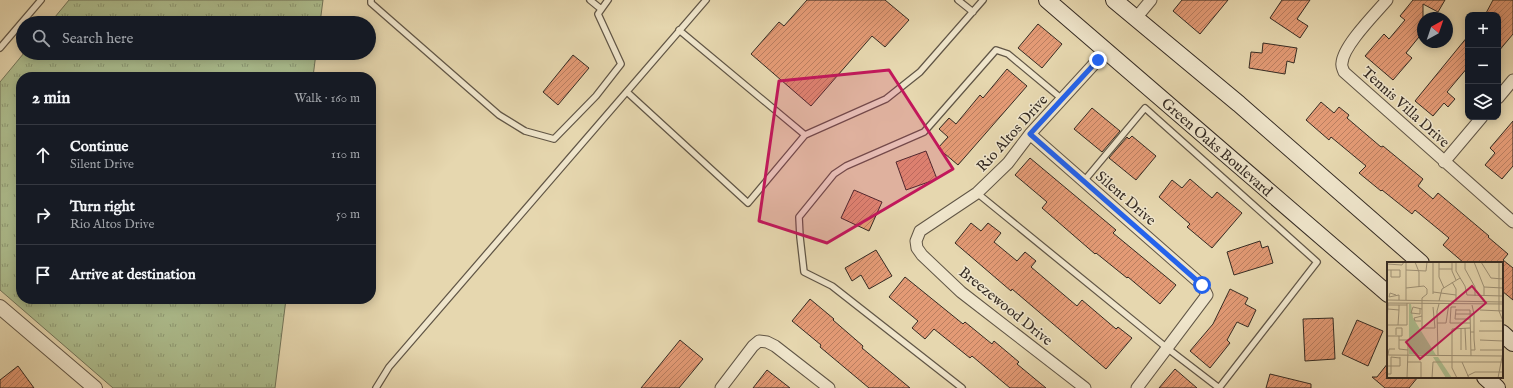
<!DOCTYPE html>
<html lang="en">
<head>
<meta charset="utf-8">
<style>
	:root { --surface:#171b24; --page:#20242c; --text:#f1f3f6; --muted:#9ea1a6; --line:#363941 }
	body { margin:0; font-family:"IM FELL English",serif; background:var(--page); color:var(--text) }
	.controls { position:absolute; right:12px; top:12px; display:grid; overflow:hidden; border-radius:8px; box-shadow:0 2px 10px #0003 }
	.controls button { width:36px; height:36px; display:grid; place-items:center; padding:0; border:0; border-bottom:1px solid var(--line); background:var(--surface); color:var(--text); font:20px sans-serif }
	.compass { position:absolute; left:1417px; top:12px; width:36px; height:36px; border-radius:50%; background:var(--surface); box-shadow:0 2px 10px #0003; rotate:40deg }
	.stop { position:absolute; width:12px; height:12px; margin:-9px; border:3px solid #2563eb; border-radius:50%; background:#fff }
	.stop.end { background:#2563eb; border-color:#fff; box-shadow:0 1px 4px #0008 }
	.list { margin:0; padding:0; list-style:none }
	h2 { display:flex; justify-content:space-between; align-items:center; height:52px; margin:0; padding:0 16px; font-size:17px }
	h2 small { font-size:13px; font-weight:400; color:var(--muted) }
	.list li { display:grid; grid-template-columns:26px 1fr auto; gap:12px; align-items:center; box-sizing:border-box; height:60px; padding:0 16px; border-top:1px solid var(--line) }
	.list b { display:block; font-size:15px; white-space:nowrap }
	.list p { margin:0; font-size:13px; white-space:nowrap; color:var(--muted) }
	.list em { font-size:13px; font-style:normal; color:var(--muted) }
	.icon { flex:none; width:22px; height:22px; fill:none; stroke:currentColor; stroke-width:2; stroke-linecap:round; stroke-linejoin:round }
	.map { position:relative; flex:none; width:1513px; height:388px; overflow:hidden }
	.search { position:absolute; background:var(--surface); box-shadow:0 2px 10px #0003; left:16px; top:16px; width:360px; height:44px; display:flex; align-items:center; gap:10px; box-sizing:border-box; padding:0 14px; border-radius:22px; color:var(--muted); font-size:15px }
	.panel { position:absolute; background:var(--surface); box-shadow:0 2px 10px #0003; left:16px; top:72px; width:360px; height:232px; border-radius:16px }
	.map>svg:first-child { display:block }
</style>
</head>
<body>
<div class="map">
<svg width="1513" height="388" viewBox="0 0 1513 388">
	<defs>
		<pattern id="grass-tufts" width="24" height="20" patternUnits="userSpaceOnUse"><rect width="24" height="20" fill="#aebf90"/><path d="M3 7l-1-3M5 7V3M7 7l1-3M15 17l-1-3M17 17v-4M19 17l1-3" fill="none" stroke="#8e9b75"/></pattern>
		<pattern id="building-hatch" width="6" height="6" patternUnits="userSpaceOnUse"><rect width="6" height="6" fill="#e39a75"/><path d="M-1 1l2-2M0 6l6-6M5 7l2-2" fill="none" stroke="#b97e60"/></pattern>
	</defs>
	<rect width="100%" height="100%" fill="#e6d7af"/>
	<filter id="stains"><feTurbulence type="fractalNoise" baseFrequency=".005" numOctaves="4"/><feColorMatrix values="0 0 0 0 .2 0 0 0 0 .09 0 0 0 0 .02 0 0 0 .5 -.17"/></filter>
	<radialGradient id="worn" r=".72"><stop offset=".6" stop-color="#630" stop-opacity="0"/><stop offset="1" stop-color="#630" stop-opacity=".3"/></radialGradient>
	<path fill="url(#grass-tufts)" stroke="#72755a" d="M69 0H323L320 23H50Z
		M24 53H316L313 77H21V299H286L275 388H113L0 290V82Z"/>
	<path fill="url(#building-hatch)" stroke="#352b23" d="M807 0H885L909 20 885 47 872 36 811 106 751 54 779 22 784 26Z
		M1182 0H1228L1200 34 1173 11Z
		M1282 0H1310L1297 19 1308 26 1300 38 1270 18Z
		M1413 0H1445L1438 12 1423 4V32L1406 53 1412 58 1393 80 1365 56 1384 34 1389 39 1405 20 1400 16Z
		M1493 0H1513V34L1498 52V15H1485Z
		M1038 24 1062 44 1042 68 1018 48Z
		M1468 36V67L1447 92 1455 99 1448 107 1444 103 1433 116 1415 101Z
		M1263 43 1297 48 1294 63 1287 61 1285 74 1249 68 1251 52 1262 53Z
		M573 55 589 68 558 105 543 92Z
		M1007 69 1027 86 958 165 938 148 948 137 939 129 949 118 956 124 980 95 983 98Z
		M1321 102 1334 113 1339 107 1349 115 1347 118 1381 147 1383 146 1423 179 1418 186 1433 199 1438 193 1489 236 1488 237 1508 254 1503 260 1513 268V300L1502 291V261L1500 263H1464L1443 245 1449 238 1415 210 1412 214 1382 190 1381 191 1359 173 1366 166 1331 137 1329 140 1306 120Z
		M1092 108 1120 131 1102 152 1074 129Z
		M1513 121V166L1502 179 1485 165 1495 153 1490 148Z
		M1132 136 1156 156 1136 180 1109 158 1127 137 1129 139Z
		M926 151 937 179 906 190 896 162Z
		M1030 158 1116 230 1113 233 1176 285 1160 304 1128 277 1127 278 1096 253 1095 254 1042 208 1047 202 1015 175Z
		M1190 179 1212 198 1217 192 1242 213 1212 248 1187 227 1190 224 1159 197 1172 180 1182 188Z
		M854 190 882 202 869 231 841 218Z
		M971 223 981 231 988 223 1001 233 994 242 1017 261 1025 252 1036 261 1031 267 1077 306 1082 300 1116 329 1118 327 1132 338 1106 369 1012 289 1011 291 955 243Z
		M1260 241 1262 248 1268 246 1273 263 1234 275 1227 252Z
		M876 250 892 276 869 289 861 275 852 281 845 268Z
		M905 277 963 324 965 322 992 344 994 341 1019 362 1017 364 1046 388H1010L972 356 970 358 934 329 925 339 912 328 918 321 889 297Z
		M1230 289 1248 298 1245 304 1256 310 1248 327 1237 322 1227 340 1230 343 1210 368 1190 351 1213 324Z
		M810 299 834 319 833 320 863 346 862 348 910 388H869L820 347 821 345 792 321Z
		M1333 318 1335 359 1305 361 1303 319Z
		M1357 320 1383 331 1368 366 1342 354Z
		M680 340 703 359 679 388H641Z
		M1388 363V377H1418L1409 388H1385L1372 377H1377Z
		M18 366 34 388H0V380Z
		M1175 369 1197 388H1159Z
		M767 370 790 388H753Z
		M1270 374 1311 384V388H1266Z"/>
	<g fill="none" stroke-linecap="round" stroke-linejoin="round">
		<g stroke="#615646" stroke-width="8">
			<path id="service" d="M371 0V3L499 115 525 131 554 139 596 96 621 64 598 14 608 0
				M590 0 601 9
				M958 0 973 12
				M679 30 805 135
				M0 48 41 0
				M627 92 748 203 805 135 886 99 920 72 983 0
				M977 193 1167 348 1219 388 1317 262 1145 108 1084 181
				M376 388 389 367 706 0
				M962 388 832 286 804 272 800 237 799 217 834 174 846 166 924 132 996 50 1008 54 1062 99"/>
		</g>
		<g stroke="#615646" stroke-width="13">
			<path id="minor" d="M1387 0C1375 14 1343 46 1342 63 1341 66 1343 69 1344 72L1513 222
				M1136 18 1151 0
				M1498 98 1513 80
				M1030 134 1202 285 1207 295 1137 388
				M1444 162 1482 117
				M721 388 753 346 759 341 767 342 775 346 829 388
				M1085 388 961 292 922 255 917 248 916 241 920 231 977 193 1008 163 1030 134 1106 51"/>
		</g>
		<g stroke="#615646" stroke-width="16">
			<path id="tertiary" d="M0 307 95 388"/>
		</g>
		<g stroke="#352b23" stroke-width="18">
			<path id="secondary" d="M1047 0 1388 294
				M1114 0 1239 104 1421 263
				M1502 333 1513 343
				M1485 377 1497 388"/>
		</g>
		<use href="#service" stroke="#efe5cb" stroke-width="5.5"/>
		<use href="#minor" stroke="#efe5cb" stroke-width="11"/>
		<use href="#tertiary" stroke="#efe5cb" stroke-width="14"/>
		<use href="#secondary" stroke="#efe5cb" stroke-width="16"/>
	</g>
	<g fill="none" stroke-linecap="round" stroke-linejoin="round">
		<path stroke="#2563eb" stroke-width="5" d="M1098 60 1030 134 1202 285"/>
	</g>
	<path fill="#c2185b" fill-opacity="0.2" stroke="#c2185b" stroke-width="3" stroke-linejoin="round" d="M889 70 953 169 827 243 759 221 779 81Z"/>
	<g text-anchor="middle" stroke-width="3" stroke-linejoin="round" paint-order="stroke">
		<g font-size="15" fill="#352b23" stroke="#efe5cb">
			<text transform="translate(1406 107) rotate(42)" y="5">Tennis Villa Drive</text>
			<text transform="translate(1012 133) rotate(-48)" y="5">Rio Altos Drive</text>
			<text transform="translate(1217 147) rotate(41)" y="5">Green Oaks Boulevard</text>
			<text transform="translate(1126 198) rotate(41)" y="5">Silent Drive</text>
			<text transform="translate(1006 306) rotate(39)" y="5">Breezewood Drive</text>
		</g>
	</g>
	<g transform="translate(1387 262)">
		<rect width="116" height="116" fill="#e6d7af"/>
		<path d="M22 42H24L26 56 49 93 22 92ZM46 95H51L65 116H59Z" fill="#aebf90"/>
		<path fill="none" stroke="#9f9277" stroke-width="1" d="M28 0 32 10V25M52 0V15L57 26M65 0V9L69 18M69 0V9L78 24 80 33 116 34M78 0V7L88 25V34M87 0 97 25V34M94 0 104 16 116 17M112 0V49L116 59M0 2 15 3 17 0M52 7H65M0 8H13V15H4V8M19 8 39 9 40 0M65 20 69 27V39M97 25 116 26M19 26 37 24 40 27V32L35 36V66H48L46 45M46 30 69 33M46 32V0M9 33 3 31 2 35 12 33V38M0 38 116 40M19 38V0M52 39 55 27 73 16M0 41 116 42M1 43H20M69 45H64L63 61H83M1 47 12 48V43M33 47V52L24 51 26 45 35 47M69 47 68 57H83M69 48H83L84 94M93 48 116 49M69 52H87L85 43M87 52V70M34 59H28L27 56 35 54M93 59H116M50 61H59L62 41M1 63H20V41M11 63 12 48M0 65 1 41M74 66V88M78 66 79 88M92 69H116M83 70H87V77L88 88H84M9 73V66H15V74H12M0 74H12V78H21V88M12 78V87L21 88 20 116M93 78 116 79M93 88H116M0 93 116 94M1 93 2 87H8M51 93 50 49 52 42M20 100H34V116M75 100 82 116M0 104H13V95M0 112H4V95L13 96M80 114 88 110H116M45 116 46 100H116M70 116 65 106V67L83 66M111 116 116 90"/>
		<path fill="#c2185b" fill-opacity="0.15" stroke="#c2185b" stroke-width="2" d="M85 24 99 41 33 97 19 80Z"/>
		<rect width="116" height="116" fill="none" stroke="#352b23" stroke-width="2"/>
	</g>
	<rect width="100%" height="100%" filter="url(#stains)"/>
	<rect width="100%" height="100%" fill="url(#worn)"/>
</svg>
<div class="controls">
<button>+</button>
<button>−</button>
<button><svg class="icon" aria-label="layers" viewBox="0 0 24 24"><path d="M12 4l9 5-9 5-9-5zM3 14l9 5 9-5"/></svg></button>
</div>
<svg class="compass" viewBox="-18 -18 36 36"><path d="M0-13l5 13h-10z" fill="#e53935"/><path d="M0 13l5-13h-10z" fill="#9ea1a6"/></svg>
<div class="stop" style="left:1202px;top:285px"></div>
<div class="stop end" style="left:1098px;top:60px"></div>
<div class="search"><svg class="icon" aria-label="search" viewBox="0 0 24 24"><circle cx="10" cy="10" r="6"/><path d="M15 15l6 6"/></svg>Search here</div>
<section class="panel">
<h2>2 min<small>Walk · 160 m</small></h2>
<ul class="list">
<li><svg class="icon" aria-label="ahead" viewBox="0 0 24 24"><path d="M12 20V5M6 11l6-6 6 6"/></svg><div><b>Continue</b><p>Silent Drive</p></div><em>110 m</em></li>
<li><svg class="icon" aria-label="right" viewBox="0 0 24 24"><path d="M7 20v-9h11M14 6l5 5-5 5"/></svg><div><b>Turn right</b><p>Rio Altos Drive</p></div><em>50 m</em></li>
<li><svg class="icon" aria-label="arrive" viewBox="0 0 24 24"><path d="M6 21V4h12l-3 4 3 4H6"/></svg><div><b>Arrive at destination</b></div></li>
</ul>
</section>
</div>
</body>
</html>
